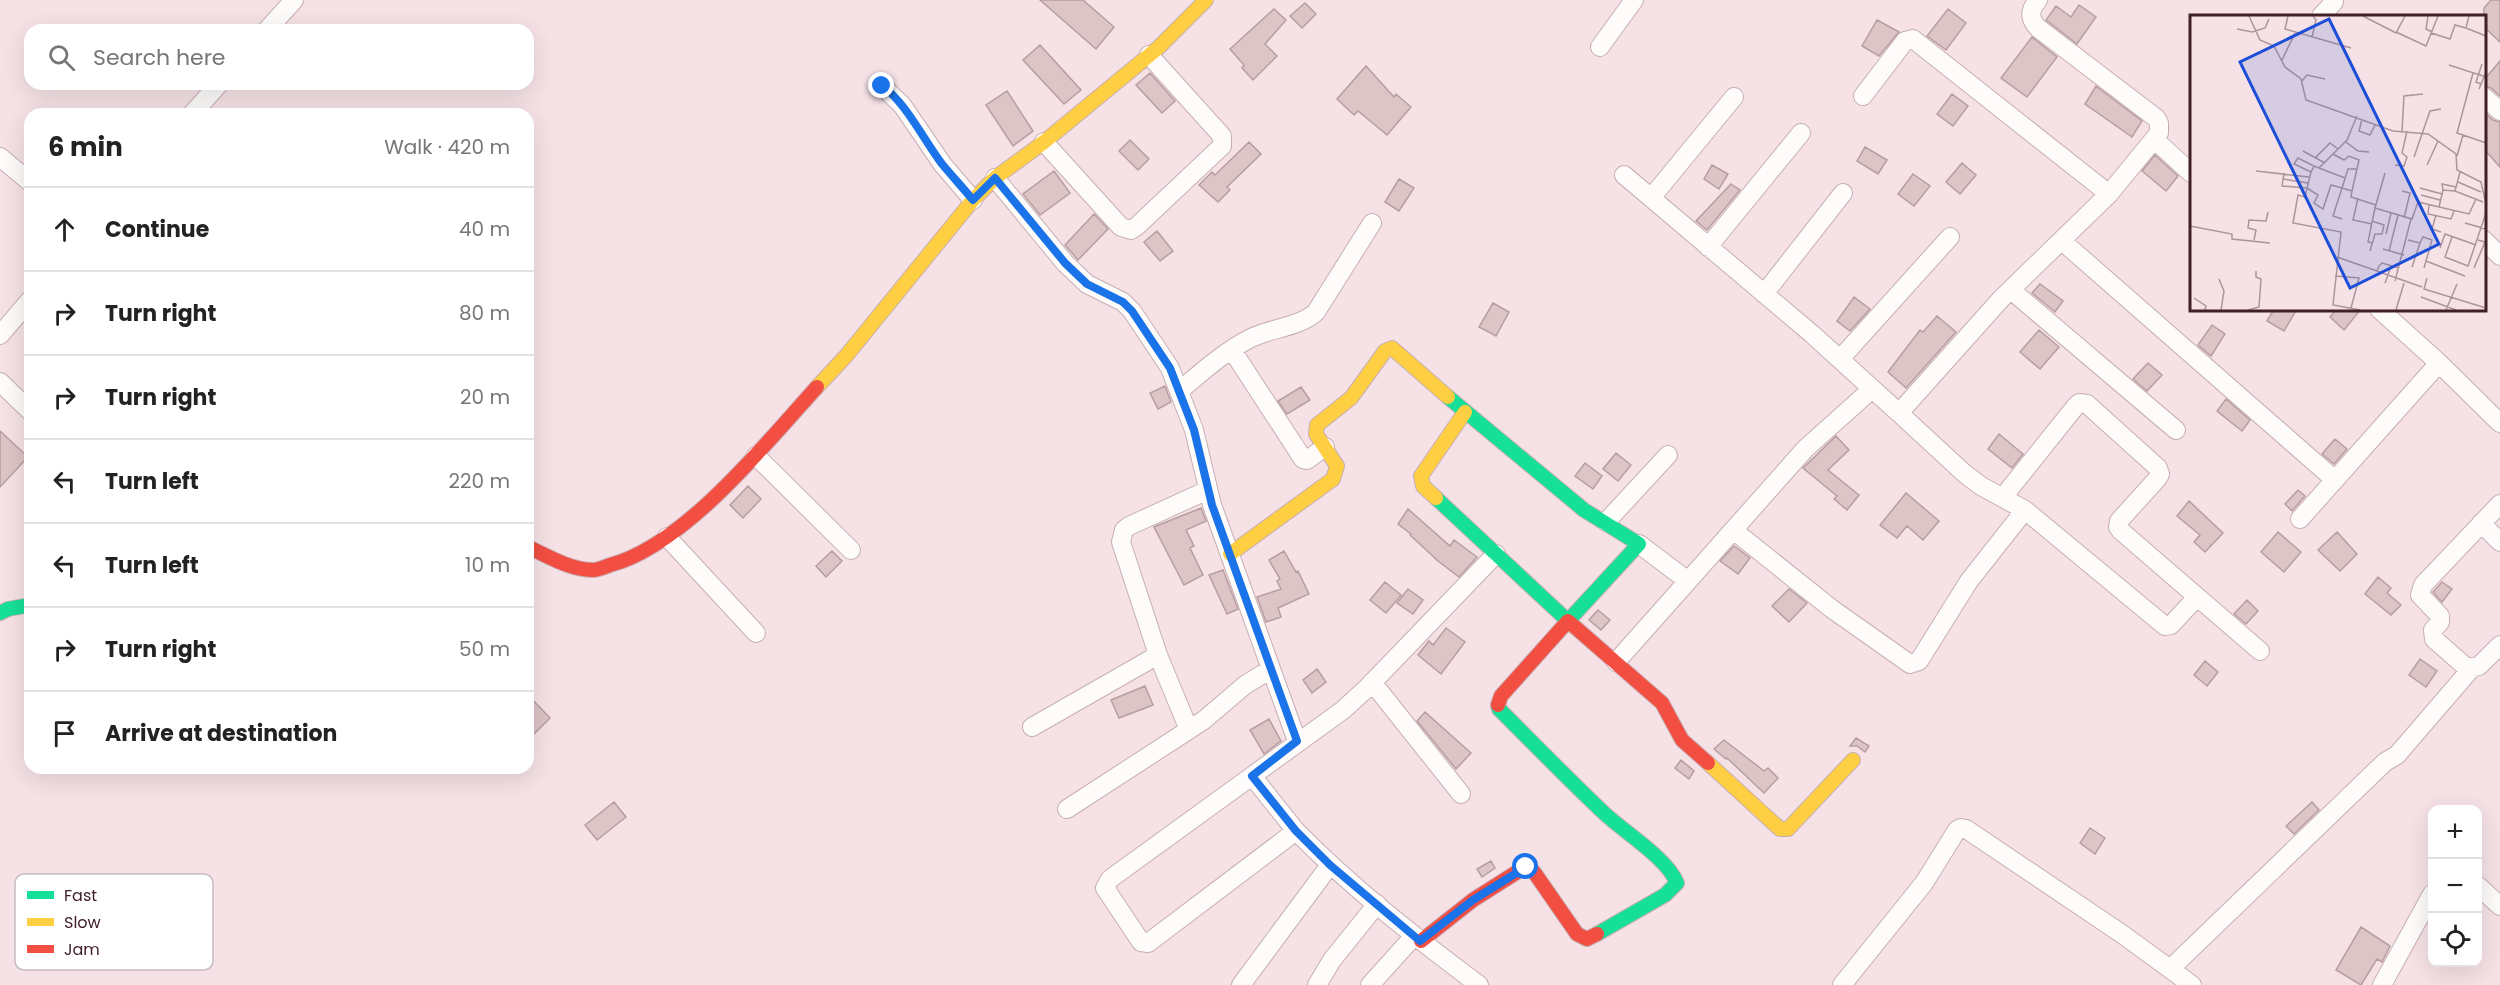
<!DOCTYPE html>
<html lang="en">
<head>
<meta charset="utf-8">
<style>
	:root { --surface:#fff; --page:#f2f2f2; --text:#222; --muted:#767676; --line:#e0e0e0 }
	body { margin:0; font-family:Poppins,sans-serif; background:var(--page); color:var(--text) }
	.controls { position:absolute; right:18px; bottom:18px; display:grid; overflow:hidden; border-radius:12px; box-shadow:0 6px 24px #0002 }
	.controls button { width:54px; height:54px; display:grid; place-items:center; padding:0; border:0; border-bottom:2px solid var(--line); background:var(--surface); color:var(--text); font:30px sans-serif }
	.stop { position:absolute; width:18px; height:18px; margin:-14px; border:4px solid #1a73e8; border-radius:50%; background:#fff }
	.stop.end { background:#1a73e8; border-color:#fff; box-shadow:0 2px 6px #0008 }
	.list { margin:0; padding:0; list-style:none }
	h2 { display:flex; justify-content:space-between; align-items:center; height:78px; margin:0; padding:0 24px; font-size:26px }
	h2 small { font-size:20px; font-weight:400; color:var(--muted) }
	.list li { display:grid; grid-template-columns:39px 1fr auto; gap:18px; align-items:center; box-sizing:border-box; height:84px; padding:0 24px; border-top:2px solid var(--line) }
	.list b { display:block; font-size:22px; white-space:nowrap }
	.list em { font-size:20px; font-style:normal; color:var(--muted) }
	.icon { flex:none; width:33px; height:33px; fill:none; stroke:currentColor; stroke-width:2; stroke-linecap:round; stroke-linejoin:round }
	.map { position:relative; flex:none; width:2500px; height:985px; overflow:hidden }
	.search { position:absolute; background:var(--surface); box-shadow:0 6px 24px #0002; left:24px; top:24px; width:510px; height:66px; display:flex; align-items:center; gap:15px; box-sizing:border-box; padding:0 21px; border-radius:18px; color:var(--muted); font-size:22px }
	.panel { position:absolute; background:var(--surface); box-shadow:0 6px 24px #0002; left:24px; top:108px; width:510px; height:666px; border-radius:18px }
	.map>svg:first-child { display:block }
</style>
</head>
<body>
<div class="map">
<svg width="2500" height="985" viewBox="0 0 2500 985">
	<rect width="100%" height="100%" fill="#f6e2e6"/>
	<path fill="#ddc4c6" stroke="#b69e9f" stroke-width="1.5" d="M1040 0H1083L1114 27 1096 49Z
		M2491 0H2500V42L2484 27V8Z
		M1305 3 1316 14 1302 28 1290 16Z
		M2079 5 2096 17 2077 44 2046 20 2056 6 2071 17Z
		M1274 9 1286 20 1265 44 1277 56 1253 80 1242 68 1244 65 1230 49Z
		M1948 9 1966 23 1946 50 1927 36Z
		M1877 20 1899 32 1879 56 1862 46Z
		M2032 37 2057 57 2027 97 2001 78Z
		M1040 45 1081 90 1064 104 1023 60Z
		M2500 61V96L2491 88 2484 86V80Z
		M1366 66 1394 97 1396 94 1411 107 1387 135 1358 111 1354 115 1337 99Z
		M1150 73 1175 101 1162 113 1136 85Z
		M2096 86 2142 121 2132 137 2085 104Z
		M1007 91 1033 131 1013 146 986 105Z
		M1952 94 1968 106 1953 126 1937 114Z
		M2484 112 2493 120 2500 122V167L2484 149Z
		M1130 140 1149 159 1138 170 1119 151Z
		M1249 142 1261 154 1227 187 1230 190 1218 202 1199 185 1212 172 1215 175Z
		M1865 147 1887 160 1878 174 1857 161Z
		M2155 155 2178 176 2166 191 2142 171Z
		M1962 163 1976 175 1960 194 1946 182Z
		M1712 165 1728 174 1719 189 1704 179Z
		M1054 171 1070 193 1040 215 1023 194Z
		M1913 174 1930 186 1914 206 1898 194Z
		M1399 179 1414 188 1399 211 1385 202Z
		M1731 184 1740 190 1707 230 1696 221Z
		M1094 214 1108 229 1078 260 1065 245Z
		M1157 231 1173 251 1160 261 1144 242Z
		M2040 284 2063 301 2055 312 2032 293Z
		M1854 297 1870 309 1850 331 1837 321Z
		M1493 303 1509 312 1496 336 1479 327Z
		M2274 309H2297L2284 331 2267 321Z
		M2337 309H2361L2344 330 2330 317Z
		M1937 316 1956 332 1906 388 1888 372 1920 330 1923 332Z
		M2212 325 2225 334 2211 356 2198 345Z
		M2039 330 2059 347 2040 369 2020 352Z
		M2148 363 2162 375 2147 391 2133 379Z
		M1165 386 1171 402 1158 409 1150 393Z
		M1301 387 1310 400 1287 414 1278 401Z
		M2226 399 2250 420 2242 431 2217 411Z
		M0 431 28 457 0 487Z
		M1999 434 2023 454 2012 468 1988 449Z
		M1836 436 1849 450 1828 470 1859 495 1847 510 1834 499 1837 496 1803 468Z
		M2335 439 2347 449 2334 464 2322 454Z
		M1616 453 1631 465 1618 481 1603 469Z
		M1585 463 1602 476 1593 489 1575 476Z
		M748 486 761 499 743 518 730 505Z
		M2298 490 2305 496 2292 511 2285 504Z
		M1906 493 1939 521 1923 540 1907 526 1897 538 1880 525Z
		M2189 501 2223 533 2205 552 2194 542 2200 535 2177 516Z
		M1201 508 1206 521 1186 530 1194 546 1190 548 1203 575 1184 585 1154 527Z
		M1408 509 1450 546 1454 540 1477 557 1459 577 1438 561 1410 535 1411 534 1398 524Z
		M2278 532 2301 552 2284 572 2261 552Z
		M2337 532 2357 554 2340 571 2318 550Z
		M1734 546 1750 558 1738 574 1720 561Z
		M832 551 842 561 826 577 816 566Z
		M1284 551 1296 572 1298 571 1309 594 1278 608 1281 617 1266 622 1257 597 1281 589 1277 581 1280 579 1269 560Z
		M1223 570 1238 609 1227 614 1209 575Z
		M2378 577 2391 588 2387 593 2401 605 2391 615 2365 594Z
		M1385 582 1401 595 1386 613 1370 600Z
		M2442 582 2452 589 2442 602 2433 592Z
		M1408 589 1423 600 1413 614 1397 603Z
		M1789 589 1807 603 1789 622 1772 606Z
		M2247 600 2258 611 2246 624 2234 614Z
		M1598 610 1610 620 1601 630 1589 620Z
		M1446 628 1465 642 1441 674 1418 655 1429 641 1433 645Z
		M2420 659 2437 671 2426 687 2409 675Z
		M2205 661 2218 672 2207 686 2194 675Z
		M1317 669 1326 682 1312 693 1303 680Z
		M1145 686 1153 705 1119 718 1111 700Z
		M528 695 550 718 528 740Z
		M1425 712 1471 753 1456 769 1417 721Z
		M1269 719 1281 741 1264 754 1250 730Z
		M1856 738 1869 746 1865 752 1857 746H1850Z
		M1724 740 1764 771 1768 768 1778 778 1764 793 1727 758 1726 759 1714 749Z
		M1681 760 1694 771 1689 779 1675 768Z
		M614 802 626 817 597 840 585 825Z
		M2312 802 2319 810 2294 834 2286 826Z
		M2090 828 2105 838 2095 854 2080 843Z
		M1491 861 1495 868 1482 877 1477 869Z
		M2361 927 2390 946 2382 962 2377 959 2361 985 2336 970Z"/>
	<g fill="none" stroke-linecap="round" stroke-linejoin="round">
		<g stroke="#c7aeb4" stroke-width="20">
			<path id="street" d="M2038 0C2029 11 2029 18 2038 28L2156 118 2159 123V133L2109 194 2001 299 1899 413 1965 474 1981 486 2025 510 2165 626 2171 625 2197 597
				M2321 16 2334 2
				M267 30 294 0
				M1600 47 1634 0
				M882 86 902 105 943 165 973 200
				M1863 96 1905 41 1913 39 2109 194
				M2484 97 2500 111
				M192 114 219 84
				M2155 140 2191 173
				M1044 142 1121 227 1131 230 1137 226 1222 146V136L1149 55
				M0 157 30 182
				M1624 175 1812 334 1899 413
				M995 178 1065 263 1087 284 1123 302 1132 311 1170 368 1194 430 1212 505 1297 741
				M1651 198 1734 97
				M2484 240 2500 256
				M2062 241 2335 480
				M1708 247 1801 133
				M2011 290 2176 430
				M1764 294 1843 193
				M2379 309 2439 363 2500 423
				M0 335 30 300
				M1232 350 1303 459 1307 460 1325 447
				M1840 359 1950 237
				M0 382 30 411
				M1179 391C1202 372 1225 351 1251 338 1271 328 1300 327 1316 312L1372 223
				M756 456 851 550
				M2003 497 2075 407 2079 403 2087 404 2158 468 2160 474 2157 479 2119 521 2118 527 2121 531 2260 651
				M2500 504 2423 585 2420 595 2440 616V622L2433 630 2434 639 2467 668 2479 666 2500 645
				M2300 519 2439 363
				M1606 522 1668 455
				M2481 523 2500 542
				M1733 530 1832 609 1910 664 1919 661 1969 581 2025 510
				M667 537 756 633
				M1639 544 1688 581 1805 449 1872 389
				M1616 662 1688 581
				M1372 682 1461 794
				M1032 727 1158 655
				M1189 730 1158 655 1121 542 1124 530 1129 526 1208 490
				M1252 776 1343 710 1366 689 1496 554
				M1067 809 1204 720 1245 685 1271 669
				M1296 831 1252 776 1110 879 1105 888 1141 942 1148 943 1296 831C1352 888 1415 937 1479 985
				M2478 886 2500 906
				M2170 969 2385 762 2397 755 2471 669
				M1241 985 1330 865
				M1317 985 1332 960 1377 904
				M1370 985 1414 936
				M1842 985 1924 883 1957 830 1961 828 1966 829 2122 934 2192 985
				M2382 985 2432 894"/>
		</g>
		<g stroke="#c7aeb4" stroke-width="16">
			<path id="fast" d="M1436 498 1568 621 1639 544 1584 510 1448 397
				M0 613 8 609 30 605
				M1498 705 1499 709C1534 744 1568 779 1604 813 1624 832 1667 858 1677 883L1665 895 1597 934"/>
		</g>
		<g stroke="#c7aeb4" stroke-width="16">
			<path id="slow" d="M817 387 846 356 973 200 995 178 1044 142 1158 48 1206 0
				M1436 498 1423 486 1421 476 1465 412
				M1230 554 1333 479 1337 466 1316 434 1317 425 1351 398 1385 351 1392 348 1448 397
				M1708 763 1780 829H1788L1853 760"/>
		</g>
		<g stroke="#c7aeb4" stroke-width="16">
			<path id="jam" d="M528 547C548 556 570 570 593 570 598 570 605 567 610 565 684 546 766 443 817 387
				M1498 705 1501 696 1568 621 1662 703 1682 740 1708 763
				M1421 941 1473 900 1525 867 1534 872 1577 934 1587 939 1597 934"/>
		</g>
		<use href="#street" stroke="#fefbfb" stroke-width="18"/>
		<use href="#fast" stroke="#16e098" stroke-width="14"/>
		<use href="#slow" stroke="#ffcf43" stroke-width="14"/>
		<use href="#jam" stroke="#f24e42" stroke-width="14"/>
	</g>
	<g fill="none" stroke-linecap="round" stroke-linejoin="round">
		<path stroke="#1a73e8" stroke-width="8" d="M882 86C905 101 925 142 942 164 952 176 963 188 973 200L995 178 1065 263 1087 284 1123 302 1132 311 1170 368 1194 430 1212 505 1297 741 1252 776 1296 831 1330 865 1420 941 1473 900 1526 867"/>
	</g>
	<g transform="translate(2190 15)">
		<rect width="296" height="296" fill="#f6e2e6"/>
		<path fill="none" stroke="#ad949a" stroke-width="1.5" d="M59 1 70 25 84 31 95 52 111 64 116 85 203 116 238 119 266 139 267 155 291 167 296 189M98 1 95 14 161 33M173 1 206 18 215 1M238 1 236 14 242 17M279 1 276 13 296 21M47 14 62 17 75 13 79 4M206 17 236 31 248 1M241 18 260 24 265 10 276 13M122 22 126 5 123 1M92 45 105 18M259 50 296 62M112 66 117 60 135 64M291 69 286 67 292 49M289 74 296 57M172 104 169 116 180 120 185 110M212 116 214 81 233 79M273 120 296 128M156 127 168 136 179 137M113 136 135 148M143 139 154 145 159 141 169 145 162 176 152 173 158 154H166M267 141 273 120 267 118 283 58M224 142 240 96 251 94M125 143 140 128 148 134M205 150 214 151 217 142 212 138 217 116M237 150 248 126M124 151 155 163M129 153 157 125 167 101M66 156 119 162M121 157 124 151 108 143 104 149 121 157 115 182 108 180 103 208 151 217 143 290 170 295M94 158 92 171 117 173M93 164 118 168M268 167 291 177M117 173 128 180 124 188 133 194 141 170 152 173 143 201 152 204M230 173 252 179M253 175 252 169 266 172M162 176 161 182 186 190M212 176 220 178 214 203M265 176 270 157M231 180 250 185M168 183 163 205 182 209M286 184 279 199 249 192 253 175 265 176 293 187M239 190 238 199 261 204 264 196M185 193 195 158M246 200 242 214 251 217M275 208 296 214M0 211 42 219V224L80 228M196 219 201 198M262 222 255 242 278 251 296 198M64 225 66 215 58 213 59 205 76 206 78 197M218 225 230 228 222 252M182 228 178 227 185 193 222 204 228 187 249 192M230 228 233 222 242 225 234 253M250 233 255 219 286 230M193 234 214 240M180 236 185 219H192L194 210 182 206M199 236 208 200M147 242 187 256M236 246 275 261M201 251 198 260 232 272M284 253 295 227 288 225M145 261 169 263 161 293M237 263 234 274 296 293M29 264 34 276 31 295M205 266 221 204M195 268 198 260 187 256 189 251 192 248 209 253M231 282 266 295M4 283 16 291 15 295M58 295 69 292 71 264 66 262V256M206 295 214 268M256 295 267 269"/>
		<path fill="#1d4ed8" fill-opacity="0.15" stroke="#1d4ed8" stroke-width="3" d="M139 4 249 229 160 273 50 47Z"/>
		<rect width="296" height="296" fill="none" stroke="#402028" stroke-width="3"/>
	</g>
	<rect x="15" y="874" width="198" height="96" rx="9" fill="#fff" stroke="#c6bcbe" stroke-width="1.5"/>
	<rect x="27" y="891" width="27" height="8" fill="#16e098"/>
	<rect x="27" y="918" width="27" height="8" fill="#ffcf43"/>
	<rect x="27" y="945" width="27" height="8" fill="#f24e42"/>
	<g font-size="16" fill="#402028">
		<text x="64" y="901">Fast</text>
		<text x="64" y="928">Slow</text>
		<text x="64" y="955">Jam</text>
	</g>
</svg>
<div class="controls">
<button>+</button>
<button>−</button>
<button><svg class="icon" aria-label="locate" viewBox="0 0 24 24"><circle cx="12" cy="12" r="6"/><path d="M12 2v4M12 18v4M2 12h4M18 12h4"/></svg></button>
</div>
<div class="stop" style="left:1526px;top:867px"></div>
<div class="stop end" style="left:882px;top:86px"></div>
<div class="search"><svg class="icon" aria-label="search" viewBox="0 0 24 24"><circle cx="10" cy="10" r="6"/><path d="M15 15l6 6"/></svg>Search here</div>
<section class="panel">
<h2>6 min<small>Walk · 420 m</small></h2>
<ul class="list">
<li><svg class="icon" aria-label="ahead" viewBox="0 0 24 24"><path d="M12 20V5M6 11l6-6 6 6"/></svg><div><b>Continue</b></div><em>40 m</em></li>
<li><svg class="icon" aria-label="right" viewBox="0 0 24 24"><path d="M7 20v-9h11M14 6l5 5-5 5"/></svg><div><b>Turn right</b></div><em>80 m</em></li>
<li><svg class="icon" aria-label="right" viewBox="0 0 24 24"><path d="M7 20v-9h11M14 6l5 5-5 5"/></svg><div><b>Turn right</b></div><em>20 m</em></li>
<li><svg class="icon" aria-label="left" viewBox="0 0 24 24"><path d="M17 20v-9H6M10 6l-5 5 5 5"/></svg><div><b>Turn left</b></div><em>220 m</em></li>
<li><svg class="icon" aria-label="left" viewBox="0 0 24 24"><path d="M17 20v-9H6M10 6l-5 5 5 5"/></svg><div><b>Turn left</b></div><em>10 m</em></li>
<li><svg class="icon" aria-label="right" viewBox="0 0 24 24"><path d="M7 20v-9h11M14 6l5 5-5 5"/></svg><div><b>Turn right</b></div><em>50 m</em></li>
<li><svg class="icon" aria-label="arrive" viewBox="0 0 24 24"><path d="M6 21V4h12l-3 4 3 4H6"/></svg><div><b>Arrive at destination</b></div></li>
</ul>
</section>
</div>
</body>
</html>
